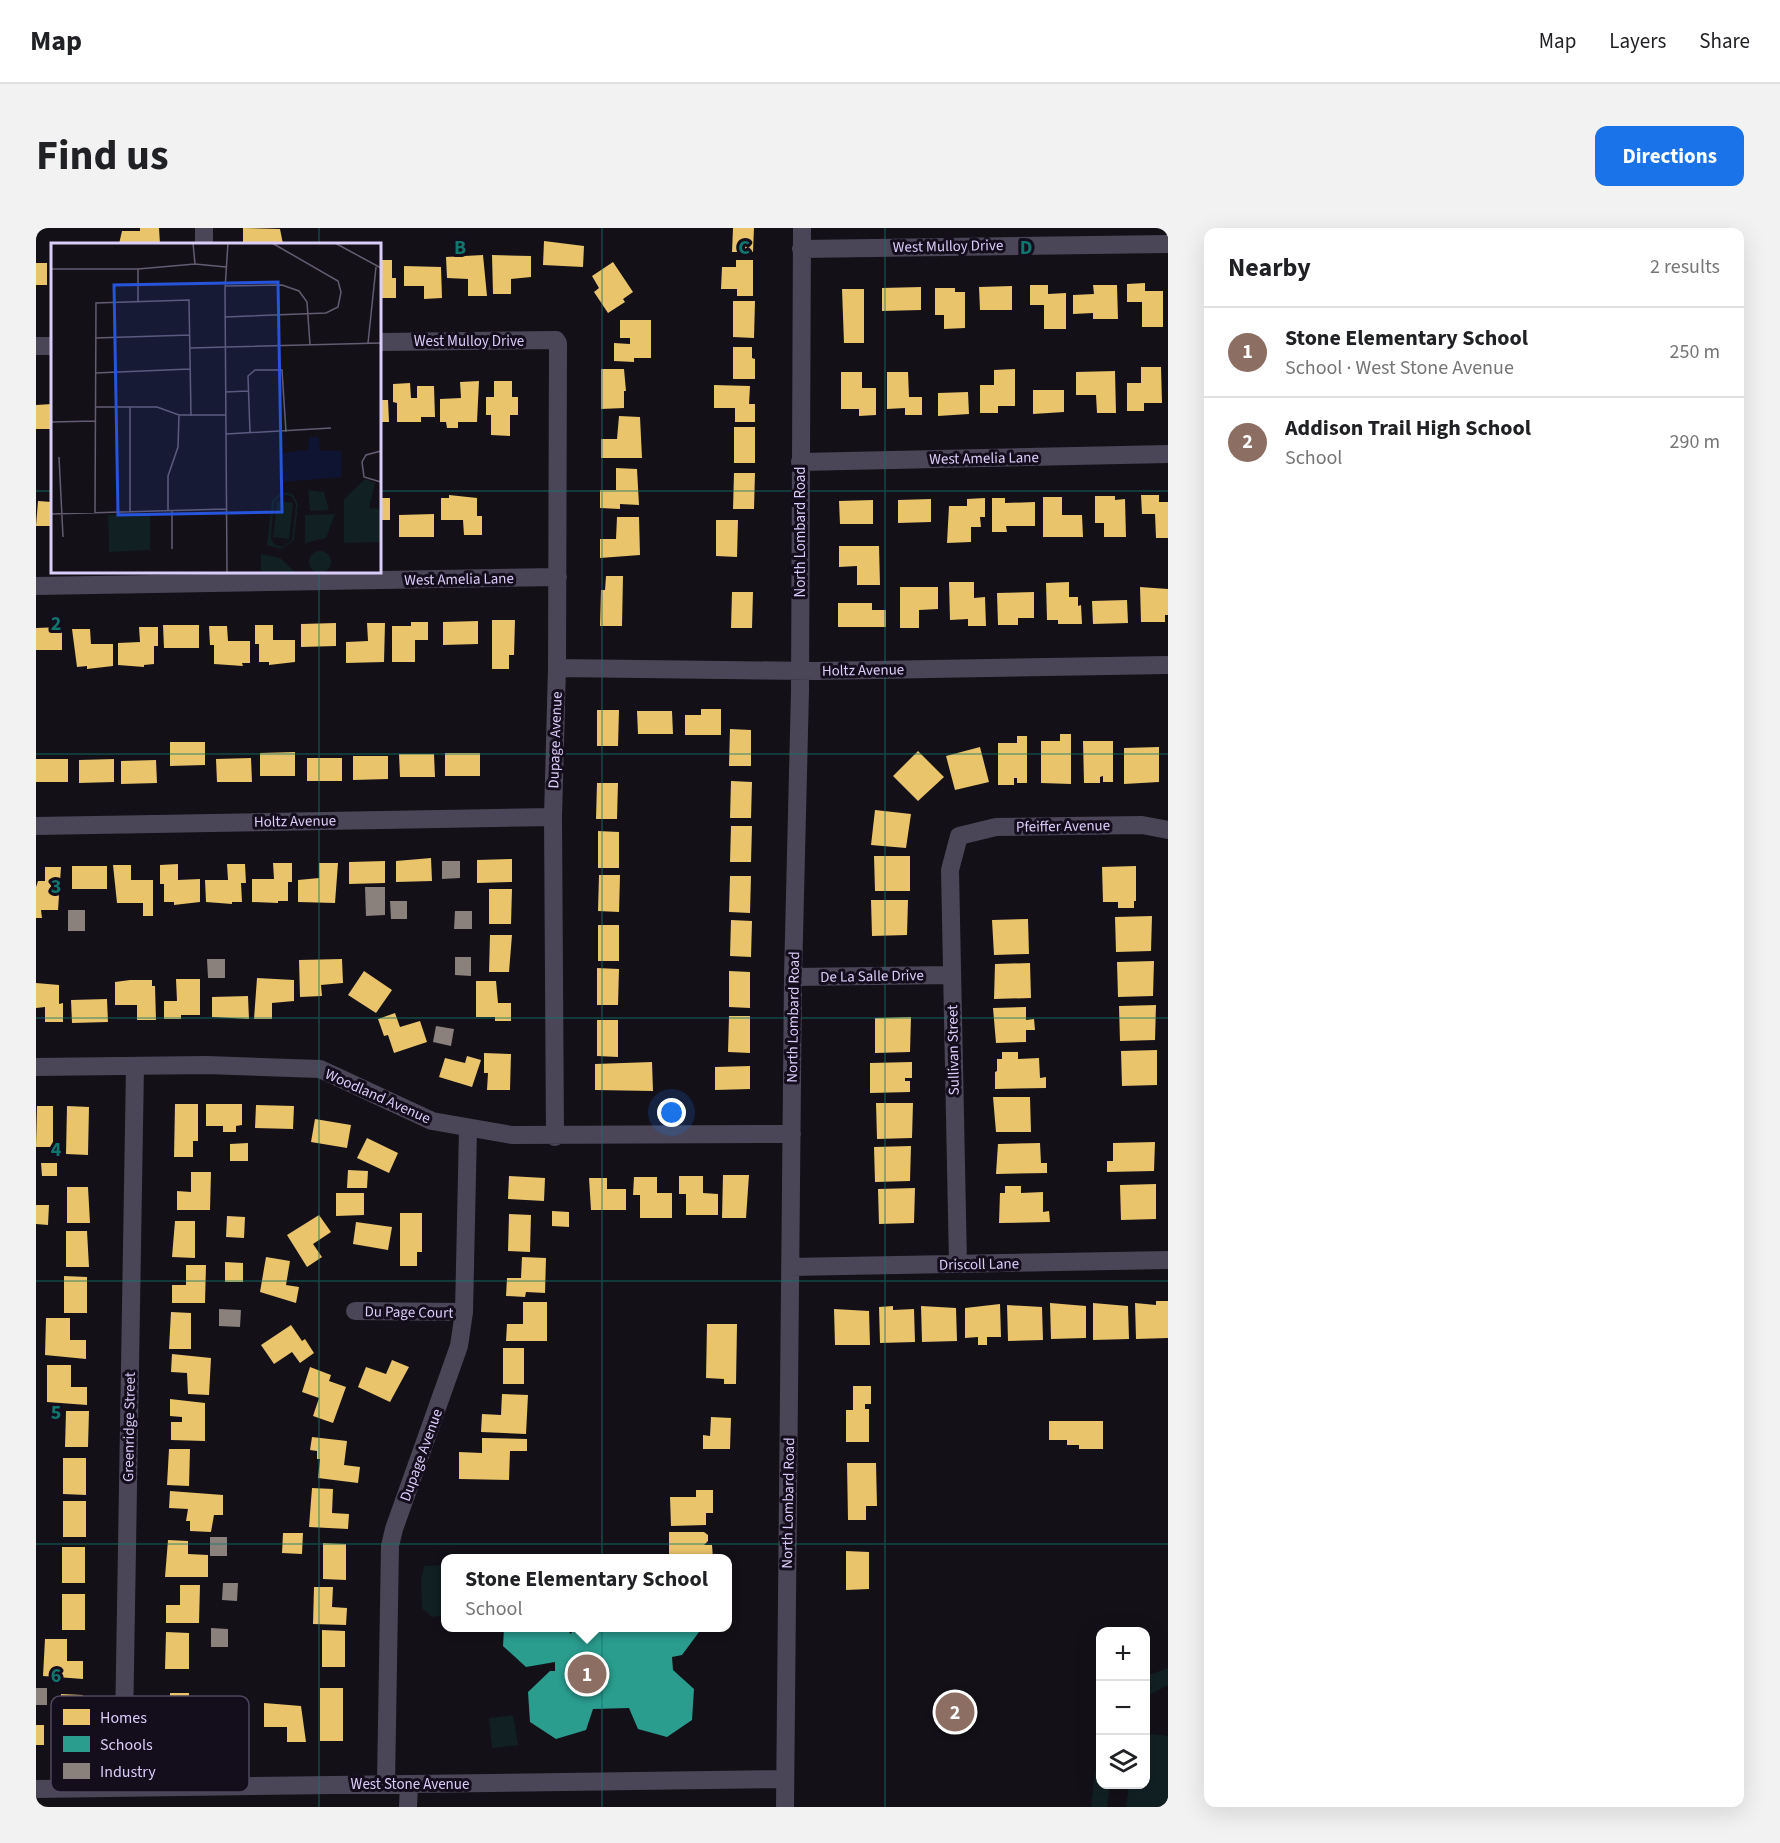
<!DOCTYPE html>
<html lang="en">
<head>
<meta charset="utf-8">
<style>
	:root { --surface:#fff; --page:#f2f2f2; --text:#202124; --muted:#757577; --line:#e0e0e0; --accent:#1a73e8 }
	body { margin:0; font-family:"Source Sans 3",sans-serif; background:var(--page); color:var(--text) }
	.controls { position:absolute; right:18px; bottom:18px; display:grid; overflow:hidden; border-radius:12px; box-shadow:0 6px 24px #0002 }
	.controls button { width:54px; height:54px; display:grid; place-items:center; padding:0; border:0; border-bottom:2px solid var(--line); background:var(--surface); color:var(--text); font:30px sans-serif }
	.you { position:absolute; left:636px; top:885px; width:21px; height:21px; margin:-15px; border:4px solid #fff; border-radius:50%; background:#1a73e8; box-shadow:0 0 0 9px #1a73e833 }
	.badge { display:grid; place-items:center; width:39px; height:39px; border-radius:50%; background:var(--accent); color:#fff; font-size:20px; font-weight:700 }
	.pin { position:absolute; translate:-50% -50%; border:3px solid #fff; box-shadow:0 2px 6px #0006 }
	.popup { position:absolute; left:405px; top:1326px; width:291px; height:78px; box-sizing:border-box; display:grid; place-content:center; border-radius:12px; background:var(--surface); filter:drop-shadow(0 2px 4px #0005); font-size:20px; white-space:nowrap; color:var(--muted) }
	.popup b { font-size:22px; color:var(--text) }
	.popup::after { content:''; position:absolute; left:50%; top:100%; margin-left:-12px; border:12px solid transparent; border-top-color:var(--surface) }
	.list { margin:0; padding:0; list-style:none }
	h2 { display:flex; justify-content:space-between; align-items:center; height:78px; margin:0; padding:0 24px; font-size:26px }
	h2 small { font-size:20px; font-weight:400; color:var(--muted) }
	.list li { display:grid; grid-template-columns:39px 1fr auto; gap:18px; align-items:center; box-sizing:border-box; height:90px; padding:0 24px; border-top:2px solid var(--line) }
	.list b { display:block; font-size:22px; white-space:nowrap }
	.list p { margin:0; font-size:20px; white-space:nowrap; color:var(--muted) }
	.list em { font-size:20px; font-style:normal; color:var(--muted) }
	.icon { flex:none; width:33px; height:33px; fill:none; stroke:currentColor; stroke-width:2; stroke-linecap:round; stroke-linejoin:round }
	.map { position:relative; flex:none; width:1132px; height:1579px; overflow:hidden; border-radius:12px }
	header { display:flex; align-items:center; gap:36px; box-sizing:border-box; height:84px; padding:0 30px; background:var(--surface); border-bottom:2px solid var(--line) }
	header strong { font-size:28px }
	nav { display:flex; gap:33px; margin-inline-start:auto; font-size:21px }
	.intro { display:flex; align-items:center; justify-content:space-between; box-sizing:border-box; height:144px; padding:0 36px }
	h1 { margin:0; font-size:42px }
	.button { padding:15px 27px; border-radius:12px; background:var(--accent); color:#fff; font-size:21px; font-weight:700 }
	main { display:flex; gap:36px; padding:0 36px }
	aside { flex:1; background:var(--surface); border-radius:12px; box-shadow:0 6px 24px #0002 }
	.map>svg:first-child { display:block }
</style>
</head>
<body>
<header>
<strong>Map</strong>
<nav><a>Map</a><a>Layers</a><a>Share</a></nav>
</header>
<div class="intro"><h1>Find us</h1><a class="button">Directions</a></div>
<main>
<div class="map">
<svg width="1132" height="1579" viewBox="0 0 1132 1579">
	<rect width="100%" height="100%" fill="#141018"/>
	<path fill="#112023" d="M410 1337V1387L396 1389 386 1380 385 1352 388 1338Z
		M1132 1440V1457L1110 1469V1448Z
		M477 1487 482 1517 456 1520 453 1490Z
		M1110 1505 1132 1508V1579H1090L1093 1557 1110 1556Z
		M1064 1507V1556L1074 1557 1071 1579H1055Z"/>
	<path fill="#e9c46a" d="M104 0H123L124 16H83L86 3H104Z
		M207 0 244 1 247 16 207 15Z
		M697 0H718L717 24H696Z
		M508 13 548 18 547 39 507 37Z
		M447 27 451 68H432V51L411 50 410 29Z
		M456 27 495 28V49L475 51V66H457Z
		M344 32H356V50H360V70H344Z
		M700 32H717V68H701V61H685L686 39H700Z
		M577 34 597 64 587 71 589 74 572 85 558 64 563 60 556 48Z
		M0 35H11V57H0Z
		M368 38 405 39 406 70 388 71V58H368Z
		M1109 55V63H1127V99H1106V74H1091V56Z
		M994 57H1012V66L1030 65V101H1008V77H994Z
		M1057 57H1081L1082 91H1057V85L1037 86V67L1058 66Z
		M976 58V82H944L943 59Z
		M885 59V82L846 83V60Z
		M899 60H919V64H929V100L908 101V87H899Z
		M806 61H828V115H808Z
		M697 73H719L718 110 697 109Z
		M584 92H615V130H598V134L578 133V115L594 116V110H584Z
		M697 119H716V130L719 131V151H697Z
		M1105 139H1125L1126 175H1108V183H1091V155H1105Z
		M565 141H588L590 163H588V180L565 181Z
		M979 141V178H962V185H944V157H958V142Z
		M1079 143 1080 185H1061L1060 167H1040V144Z
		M805 144H826V160H840V187L823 188V181H805Z
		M851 144H872L873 169H886V187H869V180L851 181Z
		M443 153 441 194H422V200H411L410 194H404V171L425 170 424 154Z
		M458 153H476V169H482V187H474V208L455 207V187H450V169H458Z
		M374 155 375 170H381V158H398L399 189H385V194H361V175L357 174V156Z
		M678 157 714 158 713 176H719V194H699V180H678Z
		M997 162H1028V184L997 186Z
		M932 164 933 186 902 188V165Z
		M344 172H352L353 194H344Z
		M16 176V201H0V177Z
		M583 188 604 189 606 230H565V211H581Z
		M698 199H719V235H698Z
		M580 240 601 241 603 277 584 276V281L564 280V262H580Z
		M698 245H719L718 281H697Z
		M413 267 441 270V288H446V307H428L427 292H405V270H413Z
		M1105 267H1123V274H1132V310H1120L1119 286H1106Z
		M1059 268H1079V272L1089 271 1090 309H1068V295H1059Z
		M1007 269H1026V287H1046L1047 309H1007Z
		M344 270H354V292H344Z
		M949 270V289H944L945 299H935V314L911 315 913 278H931V271Z
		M956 270H969V275L999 274V298H970L971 304H956Z
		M895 271V294L862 295V272Z
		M837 272V296H804L803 273Z
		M2 273 16 274V298H0Z
		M398 286V309H363V287Z
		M581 289H603L604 327 564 330V311H580Z
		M680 292H702L701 329 680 328Z
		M803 318H843L844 357H821V338L803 339Z
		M570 348H587L586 398H564L565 362H569Z
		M913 354H938V370L949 369 950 398H932V391L914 392Z
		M1033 354V369H1042V378L1045 377 1046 396H1022V392H1011L1010 355Z
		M864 359H902V381L883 382V400H864Z
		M1104 359 1132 361V387H1129V394H1105Z
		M696 364H717L716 400H695Z
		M998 364V390H982V397H962L961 365Z
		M1091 372 1092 395 1057 396 1056 373Z
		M802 375H836V382H850V399H802Z
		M456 392H479L478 427H473V441H456Z
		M442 393V416L407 417V394Z
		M375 394H392V412H379V434H356V398H375Z
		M300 395V418L265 419V396Z
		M331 395H349L348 434 310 435V414L332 413Z
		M127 397H163V420H128Z
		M219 397H237V412H259V434L233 437V434H223V416H219Z
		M173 398H191L192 413H214V435H206L207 438 178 436V417H174Z
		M26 399V422H0V400Z
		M103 399H122V418H118V436L108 437V439L82 437V415L104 414Z
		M36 401H54L55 416H77V438L51 441V438L41 439Z
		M665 481H685V507H649V487H665Z
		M561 482H583L582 518H561Z
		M601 483H636L637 506H602Z
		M694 501 715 502V538H693Z
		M1024 506H1035V556L1005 555V513H1024Z
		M981 508H991V555H981V550H978V557H962V515H981Z
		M1047 513H1077V554H1067V548L1064 549V555H1048Z
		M134 514H169V537L134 538Z
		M944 519 953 554 919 562 910 528Z
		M1123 519V554L1088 556V520Z
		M882 523 908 549 882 573 857 548Z
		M259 524V548H224V525Z
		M409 525H444V548H409Z
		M363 526H398L399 549H364Z
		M317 528H352V551L317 552Z
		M215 530 216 554H181L180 531Z
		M271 530H306V553H271Z
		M0 531H32V554H0Z
		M78 531V554L43 555V532Z
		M120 532 121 555 85 556V533Z
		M695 553 716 554 715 590H694Z
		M561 555H582L581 591H560Z
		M839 582 875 586 870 620 835 617Z
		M695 598H716L715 634H694Z
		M562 603 583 604V640H562Z
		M838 628H874V663H839Z
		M395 630 396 653 360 654V633Z
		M476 631V654L441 655V632Z
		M349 633V655L313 656V634Z
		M237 635H256V654H252V673H242V675L216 674V651H238Z
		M283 635H302L299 675 262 674V652L283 650Z
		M142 636V652L164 651V674L138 677V674H128V656H124V637Z
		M191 636H209L210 655H205L206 674H196V676L170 674 169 652H192Z
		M77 637H95V652H117V688H107V675H81Z
		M36 638H71V661H36Z
		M1100 638V673H1098V680H1082V674H1067L1066 639Z
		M9 639H25L22 682H5L6 690H0V659L2 653H9Z
		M563 647H584L583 684 562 683Z
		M694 648H715L714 685 693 684Z
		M453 661H476L475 696H453Z
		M835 672H872L871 707 836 708Z
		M1116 688 1115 723 1080 724 1079 689Z
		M992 691 993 726 958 727 956 692Z
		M695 692 716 693 715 729 694 728Z
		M562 697H583V733H562Z
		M454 707H476L473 744H453Z
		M306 731 307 755 285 757 286 768 264 769 263 732Z
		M1118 733 1117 768 1082 769 1081 734Z
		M994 735 995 770 958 771 959 736Z
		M561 740 583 741 582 777H561Z
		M328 743 356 762 340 785 312 767Z
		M693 743 714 744V780L693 779Z
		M221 750 258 752V773L236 775V791H218Z
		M140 751H164V787H145V791H128V773H141Z
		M94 752H116V758H119L120 792H101V777H79V754Z
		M440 753H460L462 775H475V793H459V789H440Z
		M0 755 23 757V776L27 775V794H9V779L0 780Z
		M212 768 213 791 176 789V769Z
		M71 771 72 794 36 795 35 772Z
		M1120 777 1119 812 1084 813 1083 778Z
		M990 779V792L998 791 999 802H990V814L960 815 957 780Z
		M359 785 364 799 384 793 391 814 358 825 352 807 348 808 342 791Z
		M693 788H714V825L692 824Z
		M875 789 874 824 839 825V790Z
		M561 792H582V829L561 828Z
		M1121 822V857L1086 858 1085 823Z
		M966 824H982V831L1003 830 1004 850 1010 849V860L959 861V844L961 843V831H966Z
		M448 825 475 826 474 862H451L452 845H448Z
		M431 828 445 832 436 859 403 849 409 830 429 835Z
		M616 834 617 863 559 862V836Z
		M876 834V850H869V853H874V864L834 865V835Z
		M714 838V861L679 862V839Z
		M957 869H994L995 904H960Z
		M840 875H877L876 910 841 911Z
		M139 876H162V913H157V929H138Z
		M170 876H206V897L200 898V904H187V898H170Z
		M220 877 258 878 257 901 219 900Z
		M1 878H17V919H0Z
		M31 878 53 879 52 927 30 926Z
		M279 891 315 897 311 920 275 914Z
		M331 910 362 925 353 945 321 930Z
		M1119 914 1118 943 1071 944V933H1077V915Z
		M212 915V933H194V916Z
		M1004 915 1005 935H1011V945L960 946 962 916Z
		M875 918 874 953 839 954 838 919Z
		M5 935H21V948H6Z
		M312 942 332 943 331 960H311Z
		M155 944H175L174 982H141V963L155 964Z
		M687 947H713L710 990H686Z
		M473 948 509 950 508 973 472 971Z
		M643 948H667V965L682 966V987H650V966H643Z
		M598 949H621V965H636V990H604V967H597Z
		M553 950H571V961H590V982H555Z
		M1120 956V991L1085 992 1084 957Z
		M969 958H985V965L1007 964V984L1013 983 1014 994 963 995 964 965H969Z
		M31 959H52L54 995H31Z
		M879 960 878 995 843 996 842 961Z
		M300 965H328V987L300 988Z
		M0 977H13L12 997 0 996Z
		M516 983 533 984V999L516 998Z
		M364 985H386V1024H381V1038H364Z
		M473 986 495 987 494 1024 472 1023Z
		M283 987 295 1004 277 1016 286 1029 271 1039 251 1007Z
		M191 988 209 989 208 1010 190 1009Z
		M139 993H159V1030L136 1029Z
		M320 994 356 999 352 1022 317 1016Z
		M30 1003H51L53 1039H30Z
		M230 1029 254 1033 250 1057 263 1059 260 1075 224 1064Z
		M486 1029 510 1030 509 1065 490 1064 489 1069 470 1068 471 1050H485Z
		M189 1034 207 1035V1054H189Z
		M150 1037H170L169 1075H136V1057H150Z
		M28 1048 51 1049V1085H28Z
		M1120 1073H1132V1110L1100 1111 1099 1075 1120 1077Z
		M487 1074H511V1113H470L471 1096H487Z
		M1014 1075 1050 1078V1110L1015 1111Z
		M1057 1075 1092 1078 1093 1111 1057 1112Z
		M964 1076 965 1109H951V1117H942V1109L929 1110V1080Z
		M971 1077 1006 1079 1007 1112 972 1113Z
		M857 1078V1082L878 1081 879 1114 844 1115 843 1079Z
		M885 1078 920 1080 921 1113 886 1114Z
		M798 1081 833 1083 834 1117H799Z
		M135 1084 155 1085V1121H133Z
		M10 1090H34V1112H50V1131L9 1127Z
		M671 1096H701L700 1156H688V1151L670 1150Z
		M255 1097 266 1113 269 1111 278 1125 264 1135 256 1124 238 1136 225 1117Z
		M467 1120H488V1156H467Z
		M136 1126 175 1130 173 1167 152 1166 151 1145 135 1144Z
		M356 1132 373 1139 354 1174 322 1159 330 1139 350 1146Z
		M11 1137H35V1159H51V1177L11 1174Z
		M274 1139 295 1147 293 1153 310 1159 297 1195 277 1188 283 1170 266 1164Z
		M817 1158H835V1176H829V1181H833V1214H810V1182H817Z
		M466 1166 492 1167 490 1206 445 1204 446 1186 465 1187Z
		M134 1171 169 1175V1213L135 1212V1194H146V1189L134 1188Z
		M30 1183H53L52 1219H29Z
		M675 1189 695 1190 694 1221H667V1207L674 1208Z
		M1013 1193H1067V1221H1043V1217H1031V1212H1013Z
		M276 1209 311 1213 308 1237 324 1239 322 1255 282 1250 284 1231H281V1223L274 1222Z
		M446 1210 491 1211V1223H474L473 1252 423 1251V1224L446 1225Z
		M133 1221H154L153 1258 131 1257Z
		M27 1230H50V1267L27 1266Z
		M811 1235H840L841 1278H830V1292H812Z
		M276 1260 297 1261 296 1285 313 1286 312 1301 273 1299Z
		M660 1262H677V1285H670V1297L635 1298 634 1269H660Z
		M134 1263 187 1267V1287H178L175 1304 154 1303V1293H150L152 1281 133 1280Z
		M27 1273H50V1309H27Z
		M633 1304H668L672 1307V1313L668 1317H676L677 1330H633Z
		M247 1305H267L266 1326 246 1325Z
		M132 1312 152 1313V1326L172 1327V1349H129Z
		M287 1315 310 1316V1352L287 1351Z
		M26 1319H49V1355H26Z
		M810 1323 833 1324V1361L810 1362Z
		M144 1357H164L163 1395H130V1377H144Z
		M278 1359H297L296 1379 311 1380 310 1397 277 1396Z
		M26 1366H49V1402H26Z
		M286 1402 309 1403V1439H286Z
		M130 1404 153 1405V1441H129Z
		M9 1411H31V1433H47V1451L7 1448Z
		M284 1460H307V1513H284Z
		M134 1465H153L152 1515H129V1479H134Z
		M25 1466 47 1467 42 1517H24Z
		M173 1475H211V1498H190V1514H173Z
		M228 1475 265 1478 270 1514H251V1499H228Z
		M0 1497H8V1517H0Z"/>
	<path fill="#2a9d8f" d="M468 1400H532L534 1406 541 1400H666L646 1427 636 1429 637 1442 658 1461 656 1492 631 1509 602 1501 593 1480 557 1481 550 1502 520 1511 494 1494 492 1464 514 1443H519V1434L490 1439 467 1418Z"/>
	<path fill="#8a817c" d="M406 633H424V650L406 651Z
		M329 659H349V687L330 688Z
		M354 673H371V691H355Z
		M32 682H49V703H32Z
		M419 683H436V701H418Z
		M419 729H435V748L419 747Z
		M171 731H189V750H172Z
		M400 798 418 801 415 818 397 814Z
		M183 1081 205 1082 204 1099 183 1098Z
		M174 1309H191V1328H174Z
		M187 1355H202L201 1373 186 1372Z
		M175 1400 192 1401V1419H175Z
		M0 1460H11V1477H0Z"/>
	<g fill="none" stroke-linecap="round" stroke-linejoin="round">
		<path stroke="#4a4658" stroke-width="18" d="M168 16V0
			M765 21 1132 16
			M344 114 520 112 522 115 521 440 517 589 519 909
			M0 118H16
			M764 234 1132 226
			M0 358 522 349
			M521 440 780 443 1132 437
			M0 598 517 589
			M757 749 915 747
			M0 839 170 837 284 841 396 893 476 907 756 906
			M922 1036 914 642 923 608 960 599 1106 597 1132 602
			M754 1039 1132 1032
			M319 1083 428 1084
			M350 1555 354 1318 358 1301 423 1118 428 1084 432 901
			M87 1560 99 838
			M0 1561 749 1551
			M372 1579 373 1556
			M749 1579 757 749 764 463 766 0"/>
	</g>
	<path fill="none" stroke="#0f766e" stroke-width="1.5" stroke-opacity="0.55" d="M283 0V16M566 0V1579M849 0V1579M0 263H16M344 263H1132M283 344V1579M0 526H1132M0 790H1132M0 1053H1132M0 1316H1132"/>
	<g text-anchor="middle" stroke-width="6" stroke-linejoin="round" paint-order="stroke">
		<g font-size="15" fill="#dbcdfa" stroke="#130d1c">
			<text transform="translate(912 18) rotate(-1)" y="5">West Mulloy Drive</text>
			<text x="433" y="118">West Mulloy Drive</text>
			<text transform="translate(948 230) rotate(-1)" y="5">West Amelia Lane</text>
			<text transform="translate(764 304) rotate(-90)" y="5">North Lombard Road</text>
			<text transform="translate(423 351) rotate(-1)" y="5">West Amelia Lane</text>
			<text transform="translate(827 442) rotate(-1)" y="5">Holtz Avenue</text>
			<text transform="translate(519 512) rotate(-88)" y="5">Dupage Avenue</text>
			<text transform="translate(259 593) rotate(-1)" y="5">Holtz Avenue</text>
			<text transform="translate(1027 598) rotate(-1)" y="5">Pfeiffer Avenue</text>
			<text transform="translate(836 748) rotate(-1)" y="5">De La Salle Drive</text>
			<text transform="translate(757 789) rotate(-89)" y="5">North Lombard Road</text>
			<text transform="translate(917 822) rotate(-91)" y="5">Sullivan Street</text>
			<text transform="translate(342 868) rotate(24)" y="5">Woodland Avenue</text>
			<text transform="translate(943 1036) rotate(-1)" y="5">Driscoll Lane</text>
			<text transform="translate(373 1084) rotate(1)" y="5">Du Page Court</text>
			<text transform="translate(93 1199) rotate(-89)" y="5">Greenridge Street</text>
			<text transform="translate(385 1227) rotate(-70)" y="5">Dupage Avenue</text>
			<text transform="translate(752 1275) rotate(-89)" y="5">North Lombard Road</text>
			<text x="374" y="1561">West Stone Avenue</text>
		</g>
	</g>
	<g transform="translate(15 15)">
		<rect width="330" height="330" fill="#141018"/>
		<path d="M314 236 324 240 318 265 330 266V299L293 300V256ZM257 247 273 249 278 267 259 268ZM230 249 242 251 247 261 243 297 230 306 216 302 221 258ZM231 251 240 253 245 261 241 297 231 304 223 301 220 294 223 259ZM226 258 242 260 238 296 222 294ZM99 271V307L58 309 57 272ZM284 271 275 295 254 300V272ZM258 319a11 11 0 1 1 22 0a11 11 0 1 1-22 0ZM210 311 229 315 245 330H210Z" fill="#112023" fill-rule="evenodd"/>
		<path d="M258 194H268L269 208H290V234L232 239 231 210 257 207Z" fill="#0e1432"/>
		<path fill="none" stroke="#645c72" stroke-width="1.5" d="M142 0 144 21M284 0 330 25M0 26H87L144 21 175 24M87 26V58M174 43 231 42 248 48 256 59 259 102M174 74 275 70 287 64 290 49 287 38 221 0M44 95 139 92M317 100 325 24M139 105 330 100M44 130 139 126M174 149 197 148M44 164H106L128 172H175M79 164V269M0 179 44 178M199 190 197 133 204 127H231L235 189M175 191 280 185M330 208 315 212 311 219 313 234 330 239M8 214 12 294M117 267V233L127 204 128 172M121 268V306M44 270 45 60 138 57 140 173M0 271 175 266M176 330 174 46 177 0"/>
		<path fill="#2654da" fill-opacity="0.15" stroke="#2654da" stroke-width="3" d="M227 39 231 269 67 272 63 42Z"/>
		<rect width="330" height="330" fill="none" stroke="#dbcdfa" stroke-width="3"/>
	</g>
	<rect x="15" y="1468" width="198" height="96" rx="9" fill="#130d1c" stroke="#4f475f" stroke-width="1.5"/>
	<rect x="27" y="1481" width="27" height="16" fill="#e9c46a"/>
	<rect x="27" y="1508" width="27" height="16" fill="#2a9d8f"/>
	<rect x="27" y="1535" width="27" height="16" fill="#8a817c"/>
	<g font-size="16" fill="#dbcdfa">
		<text x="64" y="1495">Homes</text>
		<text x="64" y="1522">Schools</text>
		<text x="64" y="1549">Industry</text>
	</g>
	<g font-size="20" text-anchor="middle" font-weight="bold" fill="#0f766e" stroke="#130d1c" stroke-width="6" stroke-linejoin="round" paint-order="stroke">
		<text x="424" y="26">B</text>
		<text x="708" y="26">C</text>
		<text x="990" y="26">D</text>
		<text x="20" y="402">2</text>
		<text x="20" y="665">3</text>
		<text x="20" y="928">4</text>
		<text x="20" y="1191">5</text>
		<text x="20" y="1454">6</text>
	</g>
</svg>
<div class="controls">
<button>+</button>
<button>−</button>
<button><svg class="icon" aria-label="layers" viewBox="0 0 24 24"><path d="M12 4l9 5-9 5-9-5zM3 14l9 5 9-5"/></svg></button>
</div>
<div class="you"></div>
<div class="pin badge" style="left:551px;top:1446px;background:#8d6e63">1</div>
<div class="popup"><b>Stone Elementary School</b>School</div>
<div class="pin badge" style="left:919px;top:1484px;background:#8d6e63">2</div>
</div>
<aside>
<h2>Nearby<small>2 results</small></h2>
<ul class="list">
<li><span class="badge" style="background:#8d6e63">1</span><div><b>Stone Elementary School</b><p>School · West Stone Avenue</p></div><em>250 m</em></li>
<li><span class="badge" style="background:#8d6e63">2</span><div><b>Addison Trail High School</b><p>School</p></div><em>290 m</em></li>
</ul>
</aside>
</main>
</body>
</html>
